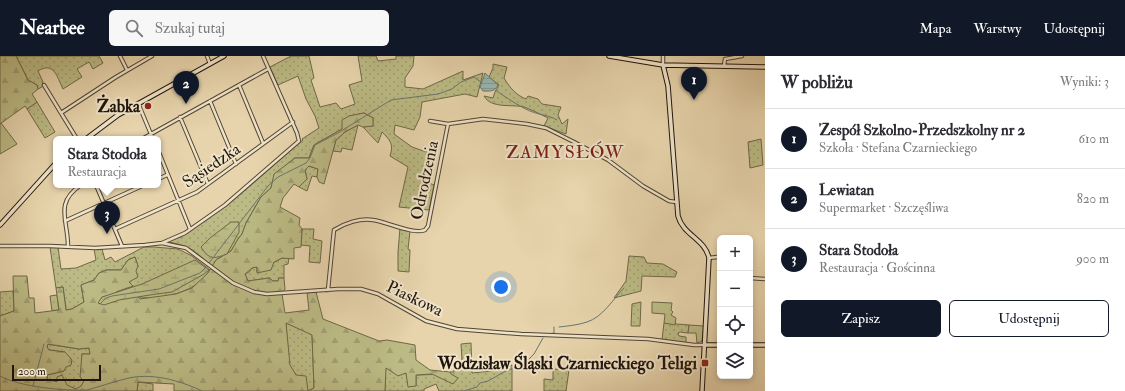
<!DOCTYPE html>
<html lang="pl">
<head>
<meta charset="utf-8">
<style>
	:root { --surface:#fff; --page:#f7f7f7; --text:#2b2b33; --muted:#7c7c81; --line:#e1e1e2; --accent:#111827 }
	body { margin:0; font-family:"IM FELL Double Pica",serif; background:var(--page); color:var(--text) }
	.controls { position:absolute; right:12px; bottom:12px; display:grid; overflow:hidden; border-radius:6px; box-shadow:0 2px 6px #0003 }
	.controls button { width:36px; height:36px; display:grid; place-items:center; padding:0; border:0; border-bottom:1px solid var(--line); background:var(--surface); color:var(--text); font:20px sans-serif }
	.scale { position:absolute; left:12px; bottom:10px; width:89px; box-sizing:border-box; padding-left:4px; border:2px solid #1f150b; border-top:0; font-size:11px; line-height:14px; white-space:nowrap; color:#1f150b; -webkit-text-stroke:3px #efe3c9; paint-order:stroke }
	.you { position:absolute; left:501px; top:231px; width:14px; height:14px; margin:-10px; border:3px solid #fff; border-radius:50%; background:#1a73e8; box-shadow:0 0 0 6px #1a73e833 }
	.badge { display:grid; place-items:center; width:26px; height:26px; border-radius:50%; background:var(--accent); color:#fff; font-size:13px; font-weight:700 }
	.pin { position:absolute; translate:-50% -33px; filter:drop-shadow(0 1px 2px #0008) }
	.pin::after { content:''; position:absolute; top:21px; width:14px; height:12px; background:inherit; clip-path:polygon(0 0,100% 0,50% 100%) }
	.popup { position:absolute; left:53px; top:80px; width:108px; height:52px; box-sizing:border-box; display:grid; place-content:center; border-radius:6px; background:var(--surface); filter:drop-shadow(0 1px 3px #0005); font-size:13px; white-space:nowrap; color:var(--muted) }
	.popup b { font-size:15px; color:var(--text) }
	.popup::after { content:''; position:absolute; left:50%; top:100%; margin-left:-8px; border:8px solid transparent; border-top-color:var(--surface) }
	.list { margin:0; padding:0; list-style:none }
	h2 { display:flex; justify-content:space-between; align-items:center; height:52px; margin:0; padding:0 16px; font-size:17px }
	h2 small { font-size:13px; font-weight:400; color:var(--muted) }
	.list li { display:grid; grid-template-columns:26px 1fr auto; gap:12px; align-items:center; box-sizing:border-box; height:60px; padding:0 16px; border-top:1px solid var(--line) }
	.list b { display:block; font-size:15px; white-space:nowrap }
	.list p { margin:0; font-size:13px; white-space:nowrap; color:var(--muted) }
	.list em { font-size:13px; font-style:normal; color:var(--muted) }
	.actions { display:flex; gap:8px; padding:12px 16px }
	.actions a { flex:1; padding:9px 0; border:1px solid var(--accent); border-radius:6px; text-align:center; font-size:14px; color:var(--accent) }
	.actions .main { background:var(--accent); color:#fff }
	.icon { flex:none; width:22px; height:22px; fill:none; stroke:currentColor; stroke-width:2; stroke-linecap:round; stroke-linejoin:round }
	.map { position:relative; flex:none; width:765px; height:335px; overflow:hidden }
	header { display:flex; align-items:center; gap:24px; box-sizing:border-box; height:56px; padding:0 20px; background:var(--accent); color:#fff }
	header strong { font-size:19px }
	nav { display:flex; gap:22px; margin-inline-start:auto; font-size:14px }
	.search { width:280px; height:36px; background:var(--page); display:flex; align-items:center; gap:10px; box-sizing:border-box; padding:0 14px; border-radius:6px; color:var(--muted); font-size:15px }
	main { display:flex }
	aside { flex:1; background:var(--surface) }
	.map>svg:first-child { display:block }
</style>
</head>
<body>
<header>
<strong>Nearbee</strong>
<div class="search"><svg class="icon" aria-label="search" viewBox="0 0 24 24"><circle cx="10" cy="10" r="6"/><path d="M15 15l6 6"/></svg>Szukaj tutaj</div>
<nav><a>Mapa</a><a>Warstwy</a><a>Udostępnij</a></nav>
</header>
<main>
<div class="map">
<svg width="765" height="335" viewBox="0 0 765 335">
	<defs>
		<pattern id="grass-dots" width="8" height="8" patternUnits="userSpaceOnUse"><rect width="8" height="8" fill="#bcbb85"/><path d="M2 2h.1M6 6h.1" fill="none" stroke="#a1a072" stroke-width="1.8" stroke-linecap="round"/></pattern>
		<pattern id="forest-firs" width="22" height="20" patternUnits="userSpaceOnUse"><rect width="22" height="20" fill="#bcbb85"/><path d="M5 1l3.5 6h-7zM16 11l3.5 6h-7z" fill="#a1a072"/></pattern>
		<pattern id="wetland-marsh" width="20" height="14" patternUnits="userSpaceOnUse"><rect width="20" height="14" fill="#bcbb85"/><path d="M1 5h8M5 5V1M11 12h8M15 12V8" fill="none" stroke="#a1a072"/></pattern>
		<pattern id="water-rules" width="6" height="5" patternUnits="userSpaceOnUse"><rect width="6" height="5" fill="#98b7b0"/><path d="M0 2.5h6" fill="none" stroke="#839c96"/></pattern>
	</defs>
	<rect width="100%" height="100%" fill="#e7d4ac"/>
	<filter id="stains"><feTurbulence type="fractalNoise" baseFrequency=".005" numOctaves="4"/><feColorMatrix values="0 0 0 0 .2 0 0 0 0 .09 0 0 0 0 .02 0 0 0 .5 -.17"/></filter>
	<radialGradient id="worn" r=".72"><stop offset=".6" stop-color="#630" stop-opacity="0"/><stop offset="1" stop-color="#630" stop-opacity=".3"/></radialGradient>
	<path fill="url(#grass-dots)" stroke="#6e6848" d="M16 0H99L103 7 93 13 89 6 77 13 82 21 63 33C57 21 54 5 38 15L43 26 42 31 38 33 37 29 28 24Z
		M291 0H309L314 22 311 24 320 51 336 47 341 53 355 48 349 29 362 25 358 0H376L378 5 396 3V0H414L413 10 405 22V31L423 33 463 15V24L483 17 477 41 465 38 422 46 420 61 414 74 395 69 394 78 412 91 432 98 427 126 434 129 429 154 399 151 408 111 390 100C394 88 390 84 382 76L378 87 363 71 373 70V62L364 57 349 60 342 73 314 89 309 102H295L275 118 271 132 261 141 246 167 242 178 238 183 231 195 216 204 212 211C195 195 191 190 168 186V185L181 181 228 148 276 106 303 84 302 83 319 72 315 60 306 43 298 20 278 29 270 11Z
		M493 8 507 11 504 22C510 32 516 39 526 43L528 40 538 43 542 48 561 51 558 59 562 68 568 63 566 78 544 70 548 62C540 58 532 54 524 51 512 48 491 53 484 40L493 42 495 36 499 29 489 21 493 12Z
		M37 46 55 76 45 82 27 53Z
		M358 69 352 94 342 92 341 96 333 95 336 84 345 76Z
		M761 83 763 109 750 112 748 86Z
		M308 110 318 113 317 121 312 120 307 135 299 131 307 123 305 113Z
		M400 172 410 175 408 193 410 194 409 216 398 215V196Z
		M302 173H314L313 183 322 185 320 207 309 206 310 190 301 189Z
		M50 191H58L61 213 76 212 96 204 94 193H102L105 204 111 201 115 206 144 191H154L178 193 192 200 210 214C190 245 146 243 114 241L116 236 133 230 128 226 138 210 135 201 128 204 121 214H106L99 217 94 224 81 229 84 246 72 253 66 254 63 231 56 232Z
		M629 200 644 201 647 207 663 208 677 216 675 221 642 220 641 235 614 242 626 225Z
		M282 202H289L288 208 284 209V222H279V225H273L269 222 248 225 245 218 249 216 252 212 257 211V216Z
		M13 235 14 255 0 260V236Z
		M57 239 59 254 52 255 50 240Z
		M641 246 640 270H631L632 248Z
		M286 267 312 278 314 332 308 335 289 309Z
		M664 267 689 269 688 277 680 276 678 277 679 280 686 281V287L662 284Z
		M471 287 472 317 492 315 512 309V335H439L436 328 424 333V335H385V312L407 317 416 330V319L450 318V316H454V306L462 304 461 288Z
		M47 288 79 293 89 292 90 298H82L84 325 81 331 76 333 47 323V319L64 315 65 296 49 294 47 291Z
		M553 313 569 314 566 335H544V323L553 324Z
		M138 326 153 328V335H137Z"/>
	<path fill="url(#forest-firs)" stroke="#6e6848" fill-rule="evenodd" d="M0 0H16L28 24 37 29 38 33 32 38 37 46 27 53 25 50 0 68Z
		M364 57 373 62V70L363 71 358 69 345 76 336 84 324 128 319 126 317 121 318 113 309 110 305 114 307 123 299 131 294 128 283 142 280 151 300 162 299 169 302 173 301 191 294 192V203L282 202 274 206 271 214 257 217V211L252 212 245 218 248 225 269 222 273 225H278L279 222H284L285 233 282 238 285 257 309 254 307 237 316 236 323 263 379 285 387 284 415 289 416 304 430 314 450 316 451 318 458 322 453 328 432 318 416 319V330L408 331 406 317 398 320 386 312 385 335H174V328L138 326 137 335H0V260L14 255 13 220H27L29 242H34L35 257 59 254 56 232 63 231 66 254 72 253 84 246 81 229 94 224 99 217 106 214H121L128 204 135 201 138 210 136 215 138 221 129 226 133 230 116 236 114 241 136 239 140 243 176 238 192 232 208 217 216 204 231 195 238 183 242 178 246 167 261 141 271 132 274 118 295 102H309L314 89 342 73V64L349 60ZM286 267 312 279 314 332 308 335 306 320 296 319 290 309ZM48 288 79 293 89 292 90 298H82L80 321 84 325 81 330 76 333 67 329 62 319 57 321V326L47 323V319L64 315 66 311 71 309 72 304 65 296 49 294 47 291Z"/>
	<path fill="url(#wetland-marsh)" stroke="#6e6848" d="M231 166H239V176L227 198C214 203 209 204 201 191L210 182Z
		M195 204 209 214 204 218 172 236 156 238 119 244 104 249 98 247 102 241 142 228Z"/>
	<path fill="#bcbb85" stroke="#6e6848" d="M1 67 17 88 0 98V68Z
		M652 246 672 247 671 254 673 256 671 259 676 262 675 269 664 267 665 258 652 257Z
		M689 269 704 270 702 285 697 287 696 277H688Z"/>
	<path fill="url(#water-rules)" stroke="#68766e" d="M485 17 498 29C494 36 491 35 483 35L480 31Z"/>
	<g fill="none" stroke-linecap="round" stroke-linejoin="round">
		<path stroke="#68766e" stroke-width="1" d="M495 34C504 40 520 51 530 55 539 59 549 59 557 64
			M209 207 268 130 278 121 306 107 310 102 315 89 338 77 391 44 438 38 452 33 461 26 474 21 482 27
			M100 248 106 242 112 240 159 233 200 217 206 211
			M559 271C568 270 578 269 587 266 603 261 613 243 624 232
			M548 278 554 277V271
			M0 320C20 331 64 335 87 334 99 331 112 326 125 323 150 316 179 324 202 335
			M33 330 44 288
			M464 335 477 331 480 327 488 325 504 316 525 307 534 298 543 282"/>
		<g stroke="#514533" stroke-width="4.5">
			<path id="street" d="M120 0 127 14
				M207 0 210 8
				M663 0V9
				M724 10 725 3 742 0
				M44 29 61 57
				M239 29 263 87
				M210 45 236 108
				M138 47 153 83
				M180 61 208 128
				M430 65 448 68 483 63 527 68 546 72 574 86 608 104 643 130 669 145 676 146
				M77 83 61 57 116 21 152 0
				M142 83 268 13
				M158 94 190 173
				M158 123 167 119
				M96 129 122 190
				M65 165 144 129
				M115 173 197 136 293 66
				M162 187 186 192 233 227 254 236 267 238 338 233H361L378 238 426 265 457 273 521 278 648 283 694 289H704
				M0 190H50L95 192 145 189 162 187 185 177 225 149 299 85 297 77 263 0
				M68 190C68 164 54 147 81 129
				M709 202 717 201 720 203
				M750 222 765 223
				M328 234 334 174C345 167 360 162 373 164 387 166 414 179 425 174L428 170 448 68"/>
		</g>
		<g stroke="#1f150b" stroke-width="5.5">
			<path id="secondary" d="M609 0 663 9 765 11
				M663 9 668 30 678 160C683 179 705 183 709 202L702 335
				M86 83 118 59 224 0
				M0 169 56 107
				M704 289H720
				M750 289H765"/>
		</g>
		<use href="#street" stroke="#efe3c9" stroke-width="2.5"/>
		<use href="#secondary" stroke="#efe3c9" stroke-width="3.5"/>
	</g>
	<g fill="#8f2418" stroke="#efe3c9" stroke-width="1.5">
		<circle cx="148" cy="50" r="4"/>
		<rect x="701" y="303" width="8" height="8" rx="2"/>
	</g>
	<g text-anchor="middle" stroke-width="4" stroke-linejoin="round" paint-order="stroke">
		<g font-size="17" font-weight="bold" fill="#1f150b" stroke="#efe3c9" text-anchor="end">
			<text x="140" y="56">Żabka</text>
			<text x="697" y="313">Wodzisław Śląski Czarnieckiego Teligi</text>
		</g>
		<g font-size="17" fill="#1f150b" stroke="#efe3c9">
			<text transform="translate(211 109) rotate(-34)" y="6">Sąsiedzka</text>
			<text transform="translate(424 124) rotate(-78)" y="6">Odrodzenia</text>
			<text transform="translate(415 242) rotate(26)" y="6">Piaskowa</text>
		</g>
		<g font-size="18" letter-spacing="1" fill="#7a1f14" stroke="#efe3c9">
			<text x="565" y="102">ZAMYSŁÓW</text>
		</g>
	</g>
	<rect width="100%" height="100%" filter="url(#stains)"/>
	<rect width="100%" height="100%" fill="url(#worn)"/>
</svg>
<div class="controls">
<button>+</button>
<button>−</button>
<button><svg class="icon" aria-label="locate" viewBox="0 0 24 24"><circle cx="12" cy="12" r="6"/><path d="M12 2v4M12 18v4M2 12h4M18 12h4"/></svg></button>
<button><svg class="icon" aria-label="layers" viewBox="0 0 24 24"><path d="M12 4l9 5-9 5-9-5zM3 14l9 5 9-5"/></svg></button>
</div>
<div class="scale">200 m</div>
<div class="you"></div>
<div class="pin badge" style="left:694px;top:44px">1</div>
<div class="pin badge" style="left:186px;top:48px">2</div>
<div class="pin badge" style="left:107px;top:178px">3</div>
<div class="popup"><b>Stara Stodoła</b>Restauracja</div>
</div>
<aside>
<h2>W pobliżu<small>Wyniki: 3</small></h2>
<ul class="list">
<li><span class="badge">1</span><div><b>Zespół Szkolno-Przedszkolny nr 2</b><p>Szkoła · Stefana Czarnieckiego</p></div><em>610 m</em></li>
<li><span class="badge">2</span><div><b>Lewiatan</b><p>Supermarket · Szczęśliwa</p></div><em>820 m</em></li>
<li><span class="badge">3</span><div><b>Stara Stodoła</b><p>Restauracja · Gościnna</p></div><em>900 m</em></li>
</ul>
<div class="actions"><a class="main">Zapisz</a><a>Udostępnij</a></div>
</aside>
</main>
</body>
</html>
